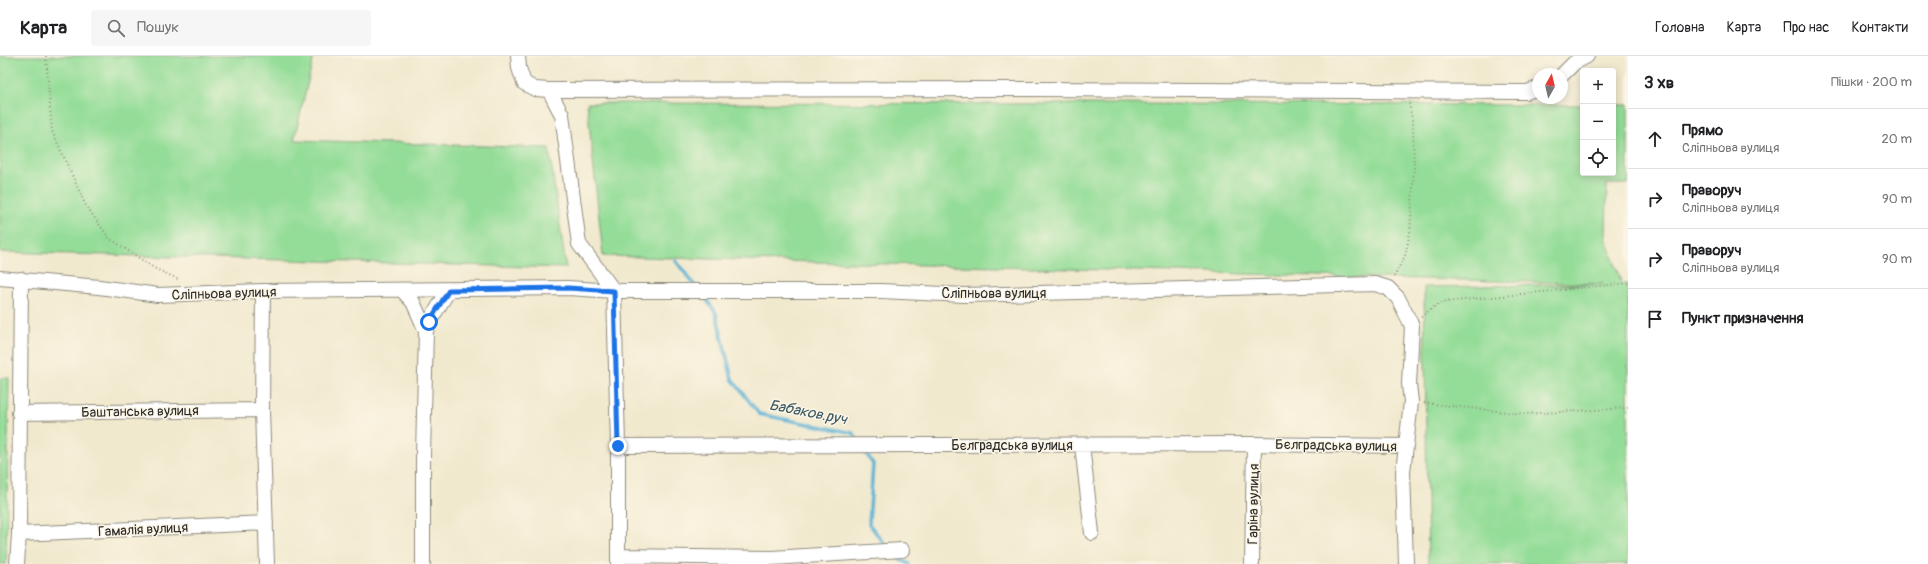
<!DOCTYPE html>
<html lang="uk">
<head>
<meta charset="utf-8">
<style>
	:root { --surface:#fff; --page:#f6f6f6; --text:#202124; --muted:#757577; --line:#e0e0e0 }
	body { margin:0; font-family:Pangolin,sans-serif; background:var(--page); color:var(--text) }
	.controls { position:absolute; right:12px; top:12px; display:grid; overflow:hidden; border-radius:4px; box-shadow:0 2px 10px #0003 }
	.controls button { width:36px; height:36px; display:grid; place-items:center; padding:0; border:0; border-bottom:1px solid var(--line); background:var(--surface); color:var(--text); font:20px sans-serif }
	.compass { position:absolute; left:1532px; top:12px; width:36px; height:36px; border-radius:50%; background:var(--surface); box-shadow:0 2px 10px #0003; rotate:8deg }
	.stop { position:absolute; width:12px; height:12px; margin:-9px; border:3px solid #1a73e8; border-radius:50%; background:#fff }
	.stop.end { background:#1a73e8; border-color:#fff; box-shadow:0 1px 4px #0008 }
	.list { margin:0; padding:0; list-style:none }
	h2 { display:flex; justify-content:space-between; align-items:center; height:52px; margin:0; padding:0 16px; font-size:17px }
	h2 small { font-size:13px; font-weight:400; color:var(--muted) }
	.list li { display:grid; grid-template-columns:26px 1fr auto; gap:12px; align-items:center; box-sizing:border-box; height:60px; padding:0 16px; border-top:1px solid var(--line) }
	.list b { display:block; font-size:15px; white-space:nowrap }
	.list p { margin:0; font-size:13px; white-space:nowrap; color:var(--muted) }
	.list em { font-size:13px; font-style:normal; color:var(--muted) }
	.icon { flex:none; width:22px; height:22px; fill:none; stroke:currentColor; stroke-width:2; stroke-linecap:round; stroke-linejoin:round }
	.map { position:relative; flex:none; width:1628px; height:508px; overflow:hidden }
	header { display:flex; align-items:center; gap:24px; box-sizing:border-box; height:56px; padding:0 20px; background:var(--surface); border-bottom:1px solid var(--line) }
	header strong { font-size:19px }
	nav { display:flex; gap:22px; margin-inline-start:auto; font-size:14px }
	.search { width:280px; height:36px; background:var(--page); display:flex; align-items:center; gap:10px; box-sizing:border-box; padding:0 14px; border-radius:4px; color:var(--muted); font-size:15px }
	main { display:flex }
	aside { flex:1; background:var(--surface) }
	.map>svg:first-child { display:block }
</style>
</head>
<body>
<header>
<strong>Карта</strong>
<div class="search"><svg class="icon" aria-label="search" viewBox="0 0 24 24"><circle cx="10" cy="10" r="6"/><path d="M15 15l6 6"/></svg>Пошук</div>
<nav><a>Головна</a><a>Карта</a><a>Про нас</a><a>Контакти</a></nav>
</header>
<main>
<div class="map">
<svg width="1628" height="508" viewBox="0 0 1628 508">
	<rect width="100%" height="100%" fill="#fcf5e5"/>
	<filter id="ink" filterUnits="userSpaceOnUse"><feTurbulence type="fractalNoise" baseFrequency=".025" numOctaves="2"/><feDisplacementMap in="SourceGraphic" scale="8" xChannelSelector="R" yChannelSelector="G"/><feConvolveMatrix kernelMatrix="1 2 1 2 8 2 1 2 1" color-interpolation-filters="sRGB"/></filter>
	<filter id="wash" filterUnits="userSpaceOnUse"><feTurbulence type="fractalNoise" baseFrequency=".012" numOctaves="4" result="noise"/><feDisplacementMap in="SourceGraphic" scale="16" xChannelSelector="R" yChannelSelector="G"/><feGaussianBlur stdDeviation="0.9" result="paint"/><feColorMatrix in="noise" values="0 0 0 0 0 0 0 0 0 0 0 0 0 0 0 0 0 1.4 0 .05"/><feComposite in="paint" operator="in"/></filter>
	<g filter="url(#wash)">
		<rect width="100%" height="100%" fill="#f1e9ce"/>
		<path fill="#94dd98" stroke="#608462" d="M0 0H314L294 84 549 92 566 212 0 196Z
			M587 47 1583 49V117H1613V49H1628V128H1607L1606 183 1622 228H1628V508H1428L1424 231 1603 228 603 200Z
			M0 322H9L6 508H0Z"/>
		<g fill="none" stroke-linecap="round" stroke-linejoin="round">
			<path stroke="#56b0d4" stroke-width="3.5" d="M676 205 696 231
				M703 239 716 257 732 323 759 358 853 377 859 386
				M863 393 873 408 869 468 888 492
				M894 499 909 508"/>
		</g>
	</g>
	<g filter="url(#ink)">
		<g fill="none" stroke-linecap="round" stroke-linejoin="round">
			<g stroke="#8e8a7c" stroke-width="16">
				<path id="minor" d="M518 0 519 12 524 27 535 33 549 34 1037 33 1527 36 1538 32
					M1562 19 1574 7 1587 0
					M549 34 562 59 579 188 614 235 618 390V508
					M0 222 99 231 158 239 263 235 568 232 614 235H881L964 239 1375 228 1388 232 1398 242 1412 270 1409 328 1411 346 1403 416 1406 508
					M402 234 413 246 426 275
					M263 235 262 354 267 508
					M19 357 262 354
					M1082 389 1092 477
					M618 390 1254 388 1405 390
					M19 478 266 467
					M618 500 772 502 902 494
					M17 508 19 478 21 223
					M423 508V399L426 275 429 266 449 234
					M1252 508 1254 388"/>
			</g>
			<path stroke="#8e8a7c" stroke-width="2" stroke-dasharray="1 3" stroke-linecap="butt" d="M46 0 52 75 86 150 109 182 154 212 180 224
				M1394 221 1405 200 1410 177 1414 113 1413 69 1409 47
				M1421 261 1432 252 1444 246 1628 227
				M1424 347 1524 358 1628 352"/>
			<use href="#minor" stroke="#fff" stroke-width="14"/>
		</g>
	</g>
	<g fill="none" stroke-linecap="round" stroke-linejoin="round" filter="url(#ink)">
		<path stroke="#1a73e8" stroke-width="5" d="M429 266 449 234 568 232 614 235 618 390"/>
	</g>
	<g text-anchor="middle" stroke-width="3" stroke-linejoin="round" paint-order="stroke">
		<g font-size="14" fill="#2b2b2b" stroke="#fcf5e5">
			<text transform="translate(224 237) rotate(-2)" y="5">Сліпньова вулиця</text>
			<text x="994" y="242">Сліпньова вулиця</text>
			<text transform="translate(140 355) rotate(-1)" y="5">Баштанська вулиця</text>
			<text x="1012" y="394">Бєлградська вулиця</text>
			<text transform="translate(1336 389) rotate(1)" y="5">Бєлградська вулиця</text>
			<text transform="translate(1253 448) rotate(-89)" y="5">Гаріна вулиця</text>
			<text transform="translate(143 473) rotate(-3)" y="5">Гамалія вулиця</text>
		</g>
		<g font-size="15" font-style="italic" fill="#3a5a66" stroke="#fcf5e5">
			<text transform="translate(808 356) rotate(11)" y="5">Бабаков.руч</text>
		</g>
	</g>
</svg>
<div class="controls">
<button>+</button>
<button>−</button>
<button><svg class="icon" aria-label="locate" viewBox="0 0 24 24"><circle cx="12" cy="12" r="6"/><path d="M12 2v4M12 18v4M2 12h4M18 12h4"/></svg></button>
</div>
<svg class="compass" viewBox="-18 -18 36 36"><path d="M0-13l5 13h-10z" fill="#e53935"/><path d="M0 13l5-13h-10z" fill="#757577"/></svg>
<div class="stop" style="left:429px;top:266px"></div>
<div class="stop end" style="left:618px;top:390px"></div>
</div>
<aside>
<h2>3 хв<small>Пішки · 200 m</small></h2>
<ul class="list">
<li><svg class="icon" aria-label="ahead" viewBox="0 0 24 24"><path d="M12 20V5M6 11l6-6 6 6"/></svg><div><b>Прямо</b><p>Сліпньова вулиця</p></div><em>20 m</em></li>
<li><svg class="icon" aria-label="right" viewBox="0 0 24 24"><path d="M7 20v-9h11M14 6l5 5-5 5"/></svg><div><b>Праворуч</b><p>Сліпньова вулиця</p></div><em>90 m</em></li>
<li><svg class="icon" aria-label="right" viewBox="0 0 24 24"><path d="M7 20v-9h11M14 6l5 5-5 5"/></svg><div><b>Праворуч</b><p>Сліпньова вулиця</p></div><em>90 m</em></li>
<li><svg class="icon" aria-label="arrive" viewBox="0 0 24 24"><path d="M6 21V4h12l-3 4 3 4H6"/></svg><div><b>Пункт призначення</b></div></li>
</ul>
</aside>
</main>
</body>
</html>
